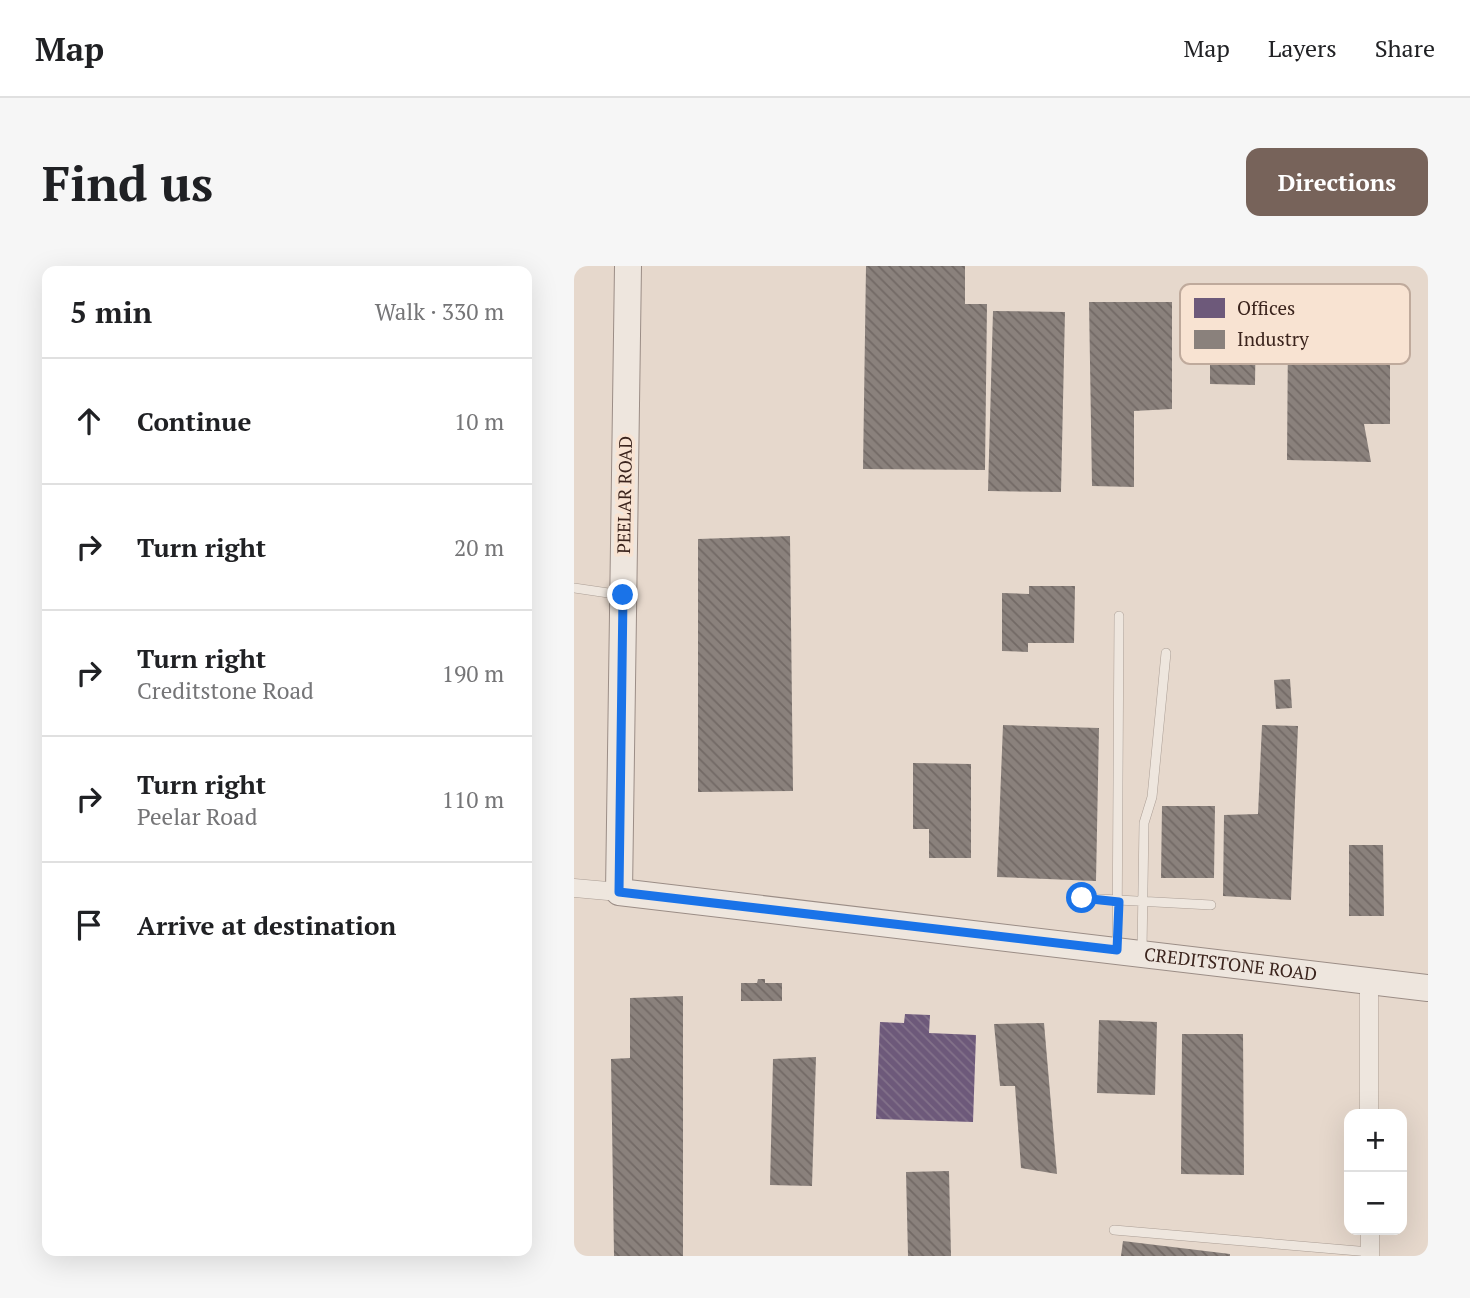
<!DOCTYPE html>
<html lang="en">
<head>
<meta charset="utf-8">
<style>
	:root { --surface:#fff; --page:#f6f6f6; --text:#202124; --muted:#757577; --line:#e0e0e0; --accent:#77635a }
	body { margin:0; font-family:"PT Serif",serif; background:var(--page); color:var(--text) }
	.controls { position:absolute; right:21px; bottom:21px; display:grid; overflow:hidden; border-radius:14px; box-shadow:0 7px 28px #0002 }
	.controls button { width:63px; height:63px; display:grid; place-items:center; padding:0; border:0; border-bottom:2px solid var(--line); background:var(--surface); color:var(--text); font:35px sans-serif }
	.stop { position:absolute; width:21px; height:21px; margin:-16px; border:5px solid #1a73e8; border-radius:50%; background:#fff }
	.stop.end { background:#1a73e8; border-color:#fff; box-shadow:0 2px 7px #0008 }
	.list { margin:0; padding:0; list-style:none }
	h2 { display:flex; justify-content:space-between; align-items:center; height:91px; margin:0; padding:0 28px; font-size:30px }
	h2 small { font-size:23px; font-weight:400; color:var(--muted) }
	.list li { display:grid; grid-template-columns:46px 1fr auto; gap:21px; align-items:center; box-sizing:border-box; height:126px; padding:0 28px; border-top:2px solid var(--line) }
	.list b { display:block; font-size:26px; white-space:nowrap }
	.list p { margin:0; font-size:23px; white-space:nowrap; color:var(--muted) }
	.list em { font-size:23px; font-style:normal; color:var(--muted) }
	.icon { flex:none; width:38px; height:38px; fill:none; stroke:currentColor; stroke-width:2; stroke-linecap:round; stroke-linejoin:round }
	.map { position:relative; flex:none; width:854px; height:990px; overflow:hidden; border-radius:14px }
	header { display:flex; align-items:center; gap:42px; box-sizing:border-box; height:98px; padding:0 35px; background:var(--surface); border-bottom:2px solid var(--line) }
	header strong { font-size:33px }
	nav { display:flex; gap:38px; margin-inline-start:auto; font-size:24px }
	.intro { display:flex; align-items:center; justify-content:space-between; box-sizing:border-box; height:168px; padding:0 42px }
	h1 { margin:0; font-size:49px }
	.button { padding:18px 32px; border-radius:14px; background:var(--accent); color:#fff; font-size:24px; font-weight:700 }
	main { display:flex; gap:42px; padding:0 42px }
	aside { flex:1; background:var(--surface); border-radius:14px; box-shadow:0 7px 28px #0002 }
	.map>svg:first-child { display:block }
</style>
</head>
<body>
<header>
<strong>Map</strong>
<nav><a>Map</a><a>Layers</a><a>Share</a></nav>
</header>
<div class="intro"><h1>Find us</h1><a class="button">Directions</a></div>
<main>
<aside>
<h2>5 min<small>Walk · 330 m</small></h2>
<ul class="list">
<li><svg class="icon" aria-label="ahead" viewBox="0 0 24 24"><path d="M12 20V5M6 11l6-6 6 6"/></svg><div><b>Continue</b></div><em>10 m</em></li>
<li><svg class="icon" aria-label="right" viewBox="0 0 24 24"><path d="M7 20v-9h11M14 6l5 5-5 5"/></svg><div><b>Turn right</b></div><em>20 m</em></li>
<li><svg class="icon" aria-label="right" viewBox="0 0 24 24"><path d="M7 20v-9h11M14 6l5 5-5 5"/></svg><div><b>Turn right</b><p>Creditstone Road</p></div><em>190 m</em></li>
<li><svg class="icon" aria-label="right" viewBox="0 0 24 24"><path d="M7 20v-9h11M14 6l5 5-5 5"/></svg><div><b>Turn right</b><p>Peelar Road</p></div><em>110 m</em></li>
<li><svg class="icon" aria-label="arrive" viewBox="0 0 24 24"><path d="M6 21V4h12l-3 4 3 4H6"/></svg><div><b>Arrive at destination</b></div></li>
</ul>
</aside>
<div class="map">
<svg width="854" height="990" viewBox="0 0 854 990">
	<defs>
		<pattern id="offices-back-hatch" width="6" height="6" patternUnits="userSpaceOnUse" patternTransform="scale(1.75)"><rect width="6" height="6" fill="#6d597a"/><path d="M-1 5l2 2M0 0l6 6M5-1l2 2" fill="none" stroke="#83728a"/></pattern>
		<pattern id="industry-back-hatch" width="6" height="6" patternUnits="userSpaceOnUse" patternTransform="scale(1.75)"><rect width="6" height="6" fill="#8a817c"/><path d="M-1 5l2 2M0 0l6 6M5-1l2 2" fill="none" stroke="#726965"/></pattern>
	</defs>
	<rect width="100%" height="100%" fill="#e6d8cc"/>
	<path fill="url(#offices-back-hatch)" d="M331 748 356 749 355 767 402 769 399 856 302 853 306 756 330 757Z"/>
	<path fill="url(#industry-back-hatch)" d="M292 0H391V38H413L411 204 289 203Z
		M515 36H598V143L560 145V221L518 220Z
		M639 41 648 45H682L681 119 636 118V45Z
		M419 45 491 46 487 226 414 225Z
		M816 64V158H790L797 196 713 194 714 66Z
		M216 270 219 525 124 526V273Z
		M455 320H501L500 377H454V386L428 385V327L455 328Z
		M716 413 718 442 702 443 700 414Z
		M429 459 525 462 522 615 423 611Z
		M688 459 724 460 717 634 649 630 650 549 684 548Z
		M339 497 397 498V592H355V563H339Z
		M588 540H641L640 612H587Z
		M775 579H809L810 650H775Z
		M184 713H191V717H208V735H167V717H183Z
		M109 730V990H40L37 793 56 792V732Z
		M525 754 583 756 581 829 523 827Z
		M470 757 483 908 447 902 441 820H426L420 758Z
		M608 768H669L670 909 607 908Z
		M242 791 238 920 196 919 199 793Z
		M375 905 377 990H334L332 906Z
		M549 975 656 988V990H547Z"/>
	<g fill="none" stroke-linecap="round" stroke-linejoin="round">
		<g stroke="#ab9e95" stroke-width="10">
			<path id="lane" d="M0 322 48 329
				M507 632 637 639
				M543 683 545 350
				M568 684 570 557 578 531 592 387
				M540 964 796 986"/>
		</g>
		<g stroke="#ab9e95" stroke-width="19">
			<path id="street" d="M0 622 45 626
				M795 716V848
				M796 964V990"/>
		</g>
		<g stroke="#9b8d86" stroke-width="28">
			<g id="secondary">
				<path id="s1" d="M54 0 45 626 854 722"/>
			</g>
		</g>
		<use href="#lane" stroke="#eee6de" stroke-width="9"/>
		<use href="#street" stroke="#eee6de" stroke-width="18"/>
		<use href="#secondary" stroke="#eee6de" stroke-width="26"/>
	</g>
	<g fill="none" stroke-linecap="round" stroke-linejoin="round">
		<path stroke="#1a73e8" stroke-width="9" d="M49 329 45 626 543 684 545 636 508 632"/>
	</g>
	<g text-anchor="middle" stroke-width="7" stroke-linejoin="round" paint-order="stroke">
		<g font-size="18" fill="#3b241d" stroke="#f8e3d2">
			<text transform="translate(51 229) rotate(-89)" y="6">PEELAR ROAD</text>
			<text dy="6" stroke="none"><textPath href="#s1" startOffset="1242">CREDITSTONE ROAD</textPath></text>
		</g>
	</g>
	<rect x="606" y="18" width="230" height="80" rx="10" fill="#f8e3d2" stroke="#bfaa9c" stroke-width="2"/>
	<rect x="620" y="32" width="31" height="20" fill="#6d597a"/>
	<rect x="620" y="64" width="31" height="19" fill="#8a817c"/>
	<g font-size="19" fill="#3b241d">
		<text x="663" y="49">Offices</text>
		<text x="663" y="80">Industry</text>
	</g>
</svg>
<div class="controls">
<button>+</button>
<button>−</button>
</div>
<div class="stop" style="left:508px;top:632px"></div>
<div class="stop end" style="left:49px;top:329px"></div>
</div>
</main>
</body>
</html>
